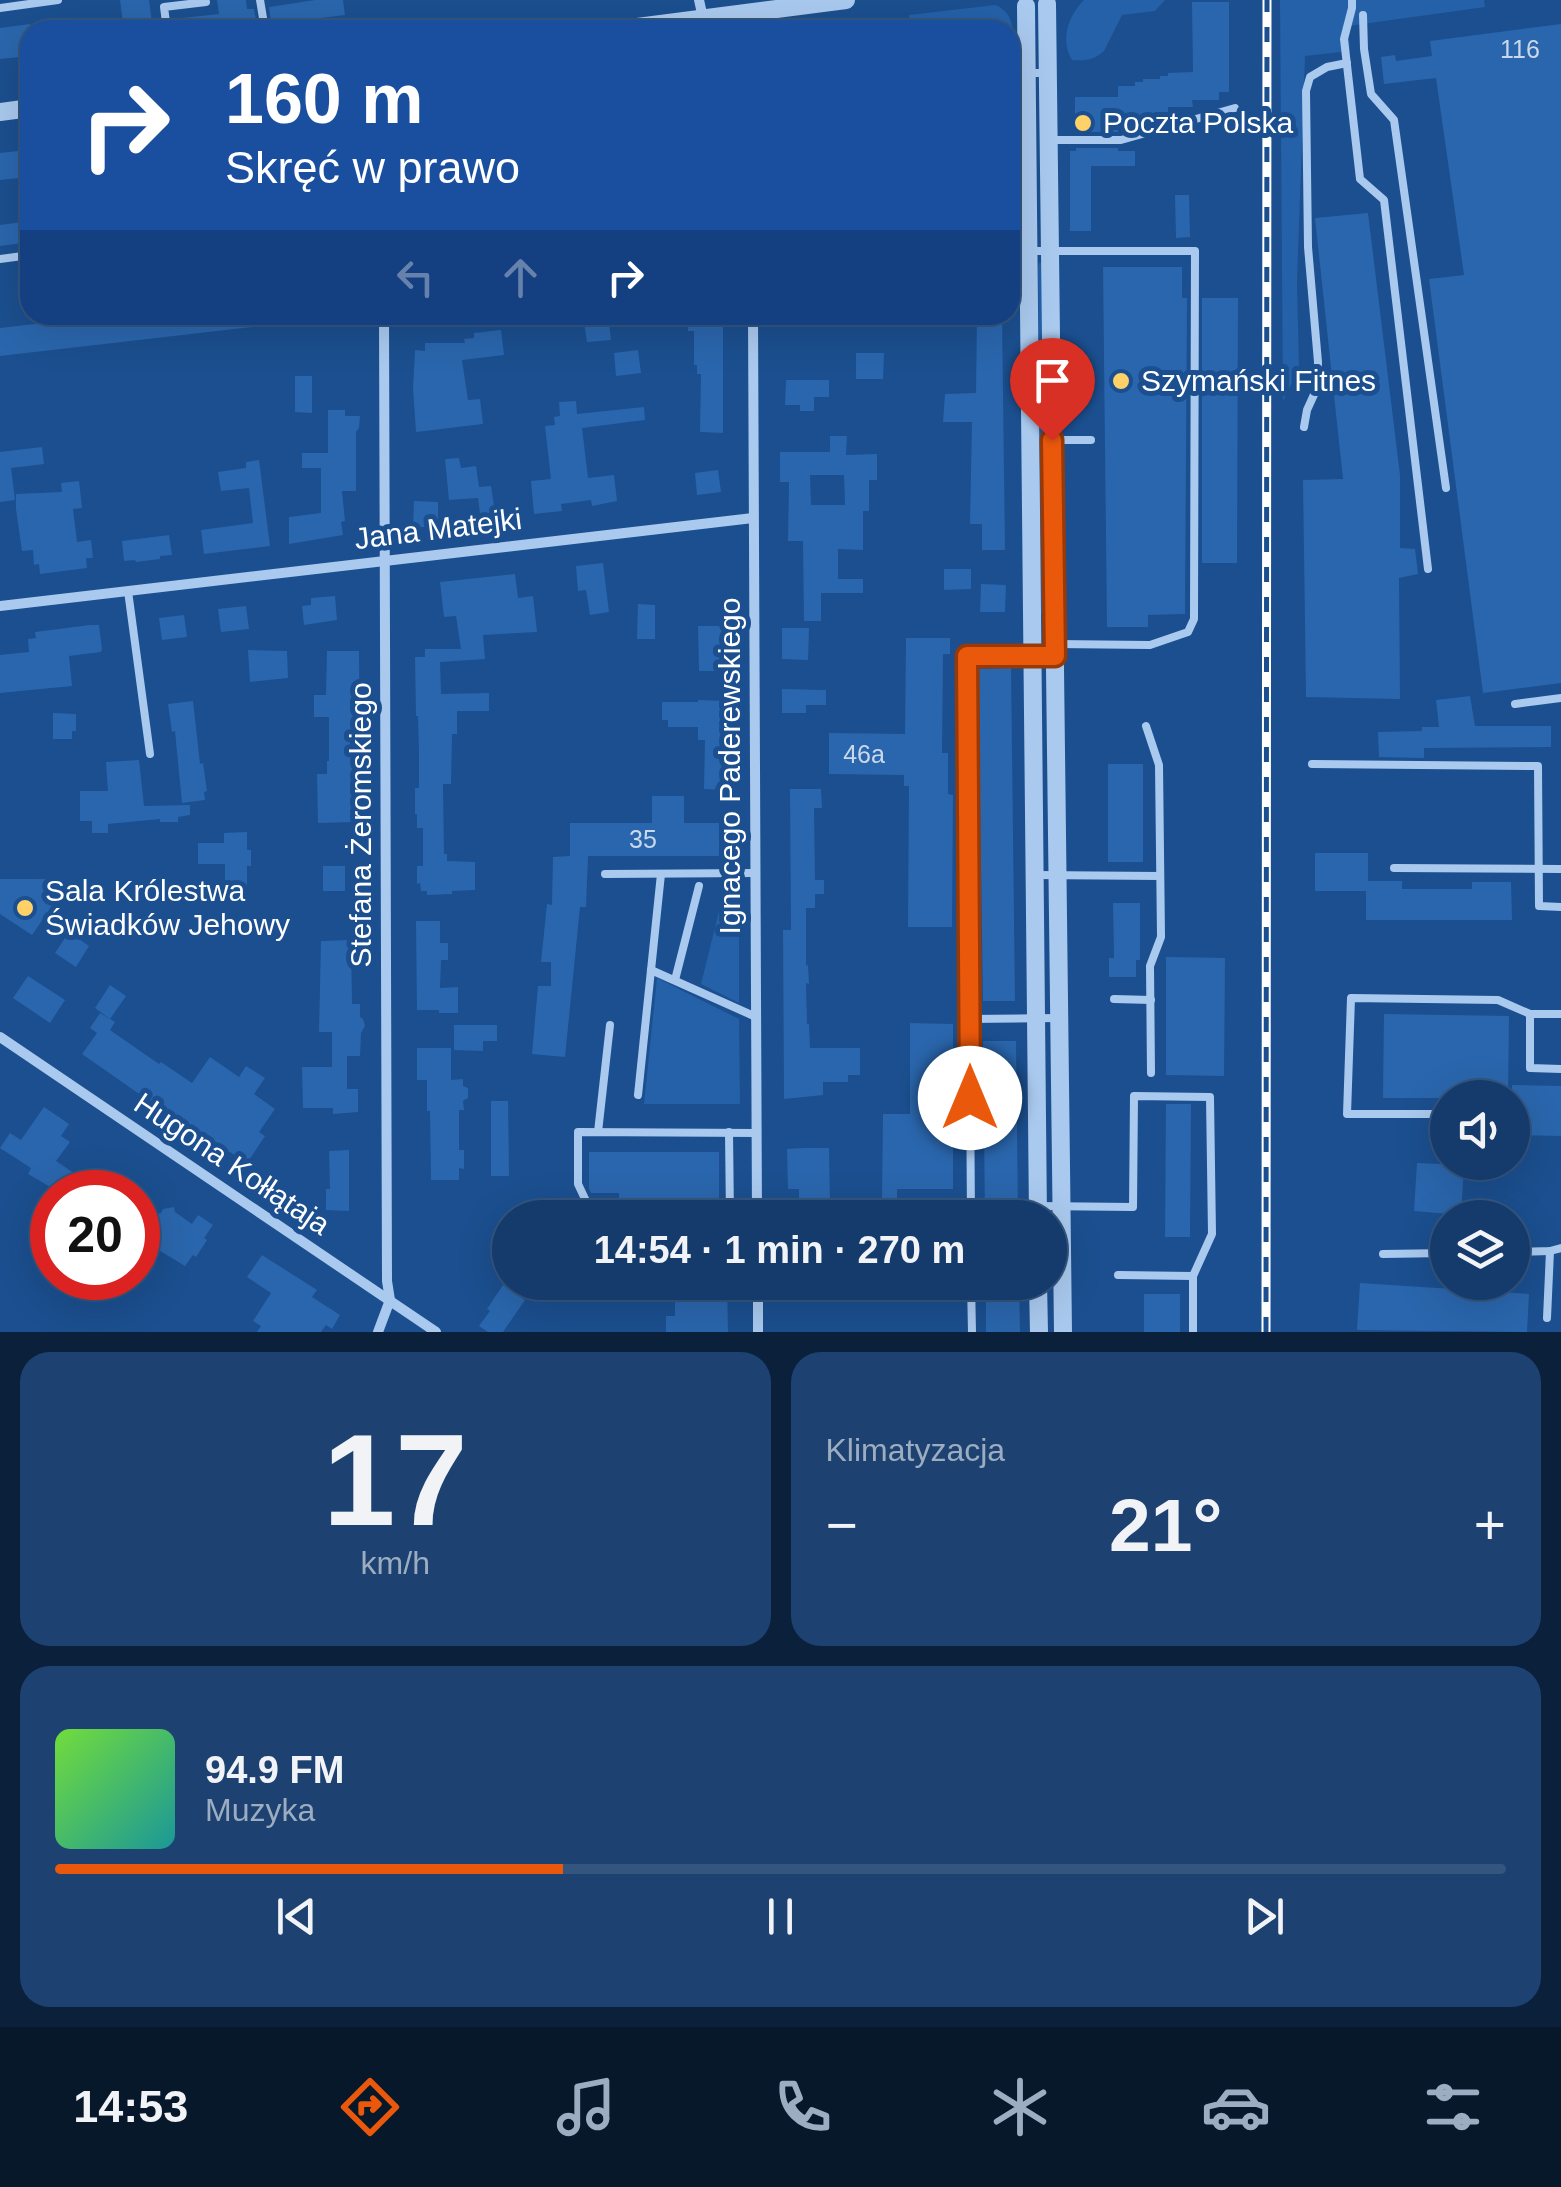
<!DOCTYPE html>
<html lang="pl">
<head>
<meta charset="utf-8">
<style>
  body { margin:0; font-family:Helvetica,sans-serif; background:#1d4271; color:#f1f3f6; height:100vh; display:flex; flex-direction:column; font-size:38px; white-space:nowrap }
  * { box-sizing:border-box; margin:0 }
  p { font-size:32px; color:#9dadc1 }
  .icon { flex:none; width:55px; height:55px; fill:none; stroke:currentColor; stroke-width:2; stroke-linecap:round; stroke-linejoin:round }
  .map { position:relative; height:1332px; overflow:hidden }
  .drawer { display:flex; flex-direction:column; gap:20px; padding:20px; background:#0b203b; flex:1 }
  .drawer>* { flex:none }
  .hud { position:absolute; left:20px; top:20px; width:1000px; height:305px; border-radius:30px; box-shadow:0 10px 40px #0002,0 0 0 2px #33557e; background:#1a4fa0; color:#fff; overflow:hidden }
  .fabs { position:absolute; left:1430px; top:1080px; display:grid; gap:20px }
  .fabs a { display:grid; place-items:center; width:100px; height:100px; border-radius:50%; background:#143b6b; box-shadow:0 10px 40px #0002,0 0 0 2px #33557e; font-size:50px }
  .speed { position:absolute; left:30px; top:1170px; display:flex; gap:20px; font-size:50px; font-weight:700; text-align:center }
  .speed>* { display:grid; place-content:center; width:130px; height:130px; border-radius:50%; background:#143b6b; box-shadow:0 10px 40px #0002,0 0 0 2px #33557e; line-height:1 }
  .speed .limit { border:15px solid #d22; background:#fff; color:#111 }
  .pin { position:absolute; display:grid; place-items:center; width:85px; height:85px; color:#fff; margin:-102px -42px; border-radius:50% 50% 50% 0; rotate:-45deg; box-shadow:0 0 10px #0007 }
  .pin .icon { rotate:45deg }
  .me { position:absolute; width:110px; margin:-55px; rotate:0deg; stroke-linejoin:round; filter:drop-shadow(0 0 8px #0008) }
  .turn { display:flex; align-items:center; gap:35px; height:210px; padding:0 40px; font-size:45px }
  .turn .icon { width:130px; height:130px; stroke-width:2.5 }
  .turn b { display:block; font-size:70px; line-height:85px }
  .lanes { display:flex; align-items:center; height:95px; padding:0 40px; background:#0003; justify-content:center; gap:50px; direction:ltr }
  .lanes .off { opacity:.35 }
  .big { font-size:75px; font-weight:600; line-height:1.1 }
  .drawer .widget { flex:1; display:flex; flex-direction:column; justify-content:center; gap:15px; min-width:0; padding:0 35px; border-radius:30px; background:#1d4271 }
  .drawer .dial { align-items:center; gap:0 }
  .dial b { font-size:130px; line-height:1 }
  .song { display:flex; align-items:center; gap:30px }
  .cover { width:120px; height:120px; border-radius:15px; background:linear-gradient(135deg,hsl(100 70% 55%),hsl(180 70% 35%)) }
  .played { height:10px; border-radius:5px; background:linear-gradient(90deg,#ea580c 35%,#33557e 35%) }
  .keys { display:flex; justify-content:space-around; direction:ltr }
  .heat { display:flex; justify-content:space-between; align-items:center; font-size:55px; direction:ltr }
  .drawer .tiles { flex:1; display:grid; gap:20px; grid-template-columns:1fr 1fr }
  .widget:last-child { grid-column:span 2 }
  .trip { position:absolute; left:492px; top:1200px; width:575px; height:100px; border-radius:50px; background:#143b6b; box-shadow:0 10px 40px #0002,0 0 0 2px #33557e; font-weight:600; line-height:100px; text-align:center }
  .menu { display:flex; height:160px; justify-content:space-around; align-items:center; background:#08182b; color:#9dadc1 }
  .menu .icon { width:70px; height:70px }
  .menu .active { color:#ea580c }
  .menu b { font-size:45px; color:#f1f3f6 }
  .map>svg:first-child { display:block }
  .green { fill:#2461a8 }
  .building { fill:#2a66ad; fill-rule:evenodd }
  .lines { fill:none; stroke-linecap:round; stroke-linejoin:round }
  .service { stroke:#a9c9ee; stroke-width:8 }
  .minor { stroke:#a9c9ee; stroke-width:10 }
  .tertiary { stroke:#a9c9ee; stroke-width:18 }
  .rail-casing { stroke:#fff; stroke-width:9 }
  .rail { stroke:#1b4f8f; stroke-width:5; stroke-dasharray:15; stroke-linecap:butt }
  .route-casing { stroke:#983908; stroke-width:25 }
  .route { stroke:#ea580c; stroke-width:18 }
  .poi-dot { fill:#ffd166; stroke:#1b4f8f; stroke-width:4 }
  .labels { text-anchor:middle; stroke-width:10; stroke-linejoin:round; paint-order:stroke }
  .number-label { font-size:25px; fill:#cad9ea }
  .poi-label { font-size:30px; fill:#fff; stroke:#1b4f8f; text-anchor:start }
  .street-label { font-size:30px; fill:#fff; stroke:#1b4f8f }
</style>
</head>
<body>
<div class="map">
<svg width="1561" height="1332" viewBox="0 0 1561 1332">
  <rect width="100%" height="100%" fill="#1b4f8f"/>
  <g class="green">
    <path d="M1084,0H1165L1155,11L1122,15L1104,51C1094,60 1086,61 1072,60C1060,40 1068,16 1084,0Z"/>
    <polygon points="1280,0 1484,0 1485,7 1348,26 1350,51 1305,56 1297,283 1299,368 1283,401"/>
    <path d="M995,5C1015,13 1013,30 1013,49L1010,50V30H1008L1007,23L909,30V15Z"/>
    <polygon points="1039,263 1042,263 1045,625 1041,613 1038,266"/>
    <polygon points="723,895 739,896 739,1003 701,984"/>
    <polygon points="657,978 739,1019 740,1104 644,1104"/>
  </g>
  <g class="building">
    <polygon points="120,0 149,0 153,30 124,30"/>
    <polygon points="217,0 246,0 247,9 254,9 257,26 226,30 174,30 173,19 219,14"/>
    <polygon points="315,0 343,0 345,15 304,20 305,30 272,30 269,7"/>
    <polygon points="1192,2 1229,2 1229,92 1219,92 1219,100 1192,100 1193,107 1168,107 1168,114 1143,114 1143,121 1118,121 1118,132 1075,132 1075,97 1118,97 1118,86 1135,86 1135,82 1143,82 1143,79 1160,79 1160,76 1168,76 1168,73 1193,72"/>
    <polygon points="30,24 30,56 0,59 0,28"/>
    <polygon points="1561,24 1561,683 1483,693 1429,279 1464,275 1436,78 1384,84 1381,57 1395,55 1396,61 1432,56 1430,41"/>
    <polygon points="1076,148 1118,148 1118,151 1135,151 1135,166 1091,166 1091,231 1070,231 1070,151 1076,151"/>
    <polygon points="18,151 19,158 27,157 29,177 0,180 0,153"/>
    <polygon points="1175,195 1189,195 1190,237 1176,238"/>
    <polygon points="1368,213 1400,475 1400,548 1415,549 1418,574 1399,578 1400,699 1306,697 1303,480 1343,479 1315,218"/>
    <polygon points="30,221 30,242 0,246 0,225"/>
    <polygon points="1103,267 1182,267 1182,298 1187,298 1185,614 1148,615 1148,627 1107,627"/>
    <polygon points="1202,298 1238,298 1237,563 1202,563"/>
    <polygon points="113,315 269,315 269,325 0,356 0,328"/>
    <polygon points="583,315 608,316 611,340 587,342"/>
    <polygon points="688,315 723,315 723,433 700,432 701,374 697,374 697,365 694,365 694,331 688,331"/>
    <polygon points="977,315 1002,315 1005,550 982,550 982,524 970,524 972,422 943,422 945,394 976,393"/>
    <polygon points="501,330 504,355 462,360 468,400 480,399 483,424 416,432 413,389 415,350 425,351 425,343 465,343 464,339 474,338 474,333"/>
    <polygon points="638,350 641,373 616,376 614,353"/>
    <polygon points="856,353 884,353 883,379 856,379"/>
    <polygon points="295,376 312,376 312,413 295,412"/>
    <polygon points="786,380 829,380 829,397 814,397 814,411 800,411 800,405 785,405"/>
    <polygon points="576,401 577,414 644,407 645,420 582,428 588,478 614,475 617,501 592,506 591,500 561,504 562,511 534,514 531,481 551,479 545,426 555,425 554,417 560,416 559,402"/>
    <polygon points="328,410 345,410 345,416 360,416 359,428 356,432 356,491 342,491 345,521 341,522 343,535 289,544 289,517 321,513 321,468 302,468 302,453 328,453"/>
    <path d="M830,436H847L846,455L877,454V480H869V511H863V550L838,549V579H863V593H821V621H804L803,541H788L789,482H780V452H830ZM810,475H844L845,505H811Z"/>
    <polygon points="42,447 44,464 11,468 15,500 0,502 0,452"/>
    <polygon points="459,458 461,468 476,466 479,487 491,486 496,519 481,521 478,498 449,500 445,459"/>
    <polygon points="259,460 270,546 204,554 201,530 253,523 249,488 221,491 218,472 246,468 246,462"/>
    <polygon points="718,470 721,492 697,495 695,473"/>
    <polygon points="79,481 82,508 73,509 77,542 91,540 93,558 86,558 87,568 40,574 39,564 34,565 33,550 22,551 16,509 16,494 62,492 61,483"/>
    <polygon points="414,501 438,502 438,527 413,527"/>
    <polygon points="169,535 172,555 160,556 160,559 136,562 135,560 124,561 122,541"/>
    <polygon points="603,563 609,612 590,615 586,590 578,591 576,566"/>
    <polygon points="944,569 971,569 971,589 944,590"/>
    <polygon points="515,574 518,598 533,596 537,632 483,635 485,659 440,662 441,694 489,693 489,711 457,711 457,734 452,734 451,784 443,784 444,854 447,854 447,861 475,862 475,890 452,891 452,894 427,895 427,891 421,891 420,883 417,884 417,866 423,866 423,828 417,828 417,814 415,814 415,788 419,788 419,753 418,716 416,716 415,657 425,657 425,649 461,649 456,616 444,617 440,582"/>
    <polygon points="981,584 1006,585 1005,612 980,612"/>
    <polygon points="335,596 337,620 304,625 302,606 311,605 311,598"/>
    <polygon points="638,604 655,605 655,639 637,639"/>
    <polygon points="246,606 249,629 221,632 218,609"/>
    <polygon points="184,615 187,637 162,640 159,618"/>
    <polygon points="90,625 99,625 102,649 101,652 69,656 72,686 0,693 0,655 29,652 28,639 36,638 35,632"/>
    <polygon points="698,626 723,626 723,671 699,671"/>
    <polygon points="782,628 809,628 808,660 782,659"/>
    <polygon points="906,638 950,638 950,654 943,654 942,753 948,753 948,794 953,795 952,927 908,927 909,786 904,786 904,775 829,774 829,733 905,734"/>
    <polygon points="248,650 287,651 288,678 250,682"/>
    <polygon points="327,651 359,651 360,774 355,774 356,812 353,812 353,822 318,823 317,774 327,774 327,761 329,761 329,717 314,717 314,695 326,695"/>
    <polygon points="1011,668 1015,1001 983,1001 978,669"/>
    <polygon points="782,689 826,690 826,705 806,705 806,713 782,713"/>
    <polygon points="1470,696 1475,726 1551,726 1551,747 1424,748 1424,758 1379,757 1378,732 1422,731 1422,727 1439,727 1436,700"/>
    <polygon points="698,700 726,701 724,790 704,789 705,740 698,740 698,727 668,727 668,720 662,720 662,702 698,702"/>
    <polygon points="193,701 200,764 203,763 207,791 204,792 205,800 182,803 175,731 172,732 168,704"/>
    <polygon points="53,713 76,714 76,731 72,731 72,739 53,739"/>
    <polygon points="139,760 144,806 190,805 190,815 178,817 178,822 160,822 160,819 108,824 108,833 92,833 92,821 80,821 80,791 108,791 106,762"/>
    <rect x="1108" y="764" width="35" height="98"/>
    <polygon points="790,789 821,789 822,808 814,808 815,880 824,880 824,894 815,894 815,908 806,908 806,966 808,965 809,984 806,983 807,1024 809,1024 810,1048 860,1048 860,1075 848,1075 848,1082 823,1082 823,1095 784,1099 783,930 791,930"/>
    <polygon points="652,796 684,796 684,823 719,823 719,856 588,856 586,907 580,907 565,1057 532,1054 538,986 551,986 551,962 541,962 547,904 552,905 553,857 570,856 570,823 652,823"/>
    <polygon points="247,832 247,850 251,850 251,866 247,866 247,903 225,903 225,864 198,864 198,843 224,843 224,833"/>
    <polygon points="1315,853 1368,853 1368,881 1402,881 1402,889 1472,889 1472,882 1511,882 1512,920 1366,920 1366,891 1315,891"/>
    <rect x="323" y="866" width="22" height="25"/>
    <polygon points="0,879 51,879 51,884 67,884 32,935 0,914"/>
    <polygon points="1113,903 1140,903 1140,960 1136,960 1136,977 1109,977 1109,958 1114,958"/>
    <polygon points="416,921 440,921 440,943 448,943 448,960 441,960 440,988 458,987 458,1013 439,1013 439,1010 417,1010"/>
    <polygon points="69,932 89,946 76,967 55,953"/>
    <polygon points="351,940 352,1004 360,1004 360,1017 363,1019 365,1026 361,1033 360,1056 347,1056 347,1089 358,1089 358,1112 333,1114 333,1108 303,1108 302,1067 332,1067 332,1032 319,1032 321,941"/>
    <polygon points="1166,957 1225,958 1224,1076 1166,1075"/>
    <polygon points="28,976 65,1000 50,1023 13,998"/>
    <polygon points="110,985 126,996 110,1019 95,1008"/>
    <polygon points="100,1013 115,1022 110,1030 159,1064 161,1062 192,1083 210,1057 239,1077 246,1066 265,1078 254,1094 275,1109 259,1132 265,1136 247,1163 230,1152 225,1154 82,1054 97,1033 90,1028"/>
    <polygon points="1384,1014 1509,1016 1508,1098 1383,1098"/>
    <polygon points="910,1023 953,1024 953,1189 897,1189 897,1200 882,1200 883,1114 910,1114"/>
    <polygon points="454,1025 497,1025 497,1041 483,1041 483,1051 454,1050"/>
    <polygon points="983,1041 1016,1041 1018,1218 985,1218"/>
    <polygon points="417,1048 451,1048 451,1080 463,1079 463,1086 468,1088 468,1098 463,1101 464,1110 459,1110 459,1150 464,1150 464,1169 459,1168 459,1180 431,1180 430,1111 427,1111 427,1080 417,1080"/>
    <polygon points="1512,1085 1561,1086 1561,1136 1512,1135"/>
    <polygon points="491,1101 508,1101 509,1176 491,1176"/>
    <polygon points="1166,1104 1191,1104 1190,1237 1165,1237"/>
    <polygon points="44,1107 69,1124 61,1136 70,1142 56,1161 102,1192 59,1192 28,1174 31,1168 0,1148 10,1133 21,1140"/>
    <polygon points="804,1148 829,1148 830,1202 858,1203 858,1215 799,1216 799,1189 788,1189 787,1149"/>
    <polygon points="349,1150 349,1211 326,1210 326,1189 330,1189 329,1151"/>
    <polygon points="589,1152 719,1152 719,1218 619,1218 619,1193 591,1193 589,1189"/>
    <polygon points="1417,1163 1464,1165 1461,1215 1414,1211"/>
    <polygon points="174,1207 175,1212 192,1224 198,1215 213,1225 204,1238 207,1240 196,1257 193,1255 185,1266 152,1246 146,1248 145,1236 148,1231 145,1228 157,1212 160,1214 163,1209"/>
    <polygon points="262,1255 317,1290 312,1297 340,1315 332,1329 326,1325 321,1332 257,1332 261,1326 253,1321 271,1293 247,1277"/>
    <polygon points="675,1282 727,1282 728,1332 666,1332 666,1316 675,1316"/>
    <polygon points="986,1282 1019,1282 1020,1332 986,1332"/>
    <polygon points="1360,1283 1529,1294 1527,1332 1357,1330"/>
    <polygon points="503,1285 525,1300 503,1332 488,1332 479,1326 490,1311 487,1309"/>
    <rect x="1144" y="1294" width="36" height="38"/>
  </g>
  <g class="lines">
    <g class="service">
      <polyline points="260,0 265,30"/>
      <polyline points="1352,0 1352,8 1344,39 1360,179 1384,200 1428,569"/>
      <polyline points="0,8 58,0"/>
      <polyline points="1363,15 1364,49 1371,94 1394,120 1446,488"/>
      <polyline points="167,30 164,7 206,2"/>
      <polyline points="1010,73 1048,73"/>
      <polyline points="1049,140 1121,140 1235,108"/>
      <polyline points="1028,251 1195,251 1194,619 1188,632 1150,645 1055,644"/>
      <polyline points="0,259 30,255"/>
      <polyline points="1304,427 1307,410 1317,388 1318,362 1308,247 1306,91 1310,77 1327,67 1347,63"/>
      <polyline points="1053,440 1091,440"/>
      <polyline points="128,591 150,754"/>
      <polyline points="1515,704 1561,698"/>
      <polyline points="1146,726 1159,765 1161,937 1150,966 1151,1073"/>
      <polyline points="1312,764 1538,766 1539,906 1561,907"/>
      <polyline points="1394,868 1561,869"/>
      <polyline points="605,874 755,873"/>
      <polyline points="1035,875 1160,876"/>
      <polyline points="651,970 756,1017"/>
      <polyline points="675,980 699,886"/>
      <polyline points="1114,999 1151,1000"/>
      <polyline points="1530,1014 1561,1014"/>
      <polyline points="969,1019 1059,1018"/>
      <polyline points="638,1095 661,874"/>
      <polyline points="1448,1114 1347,1114 1351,998 1498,1000 1530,1014 1530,1068 1561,1069"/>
      <polyline points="598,1132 610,1025"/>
      <polyline points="729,1132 730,1218"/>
      <polyline points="1037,1206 1133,1207 1134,1096 1210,1097 1212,1234 1193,1276 1118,1275"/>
      <polyline points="594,1218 578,1184 578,1132 757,1133"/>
      <polyline points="971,1218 967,656 1055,656"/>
      <polyline points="1512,1252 1550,1251 1561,1248"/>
      <polyline points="1383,1254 1448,1253"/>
      <polyline points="971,1282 972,1332"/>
      <polyline points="1547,1318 1550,1251"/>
      <polyline points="1193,1332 1193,1276"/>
    </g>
    <g class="minor">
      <polyline points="699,0 703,18"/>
      <polyline points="753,315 757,1218"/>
      <polyline points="0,606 753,518"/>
      <polyline points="0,1037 436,1332"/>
      <polyline points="758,1282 758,1332"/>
      <polyline points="378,1332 390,1300 387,1281 384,315"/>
    </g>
    <g class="tertiary">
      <polyline points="1047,4 1063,1332"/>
      <polyline points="1026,6 1038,1218"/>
      <polyline points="614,30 846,0"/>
      <polyline points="0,112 30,108"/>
      <polyline points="1038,1282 1039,1332"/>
    </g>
    <g class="rail-casing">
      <polyline id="rail" points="1266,1332 1267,0"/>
    </g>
    <use href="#rail" class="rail"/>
  </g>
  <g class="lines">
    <g class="route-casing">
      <polyline id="route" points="970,1098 967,656 1055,656 1052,440"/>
    </g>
    <use href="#route" class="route"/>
  </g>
  <g class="poi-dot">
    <circle cx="1083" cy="123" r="10"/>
    <circle cx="1121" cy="381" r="10"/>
    <circle cx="25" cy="908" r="10"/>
  </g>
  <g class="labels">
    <g class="number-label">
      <text x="1520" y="58">116</text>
      <text x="864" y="763">46a</text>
      <text x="643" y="848">35</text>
    </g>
    <g class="poi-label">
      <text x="1103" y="133">Poczta Polska</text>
      <text x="1141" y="391">Szymański Fitnes</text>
      <text x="45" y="901">Sala Królestwa<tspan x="45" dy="34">Świadków Jehowy</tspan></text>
    </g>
    <g class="street-label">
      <text transform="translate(438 529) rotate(-7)" y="10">Jana Matejki</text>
      <text transform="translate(730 766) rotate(-90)" y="10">Ignacego Paderewskiego</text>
      <text transform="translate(361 825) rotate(-90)" y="10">Stefana Żeromskiego</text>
      <text transform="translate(232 1164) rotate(34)" y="10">Hugona Kołłątaja</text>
    </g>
  </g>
</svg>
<div class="fabs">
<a><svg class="icon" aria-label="sound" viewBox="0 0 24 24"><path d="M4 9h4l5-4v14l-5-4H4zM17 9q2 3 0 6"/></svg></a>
<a><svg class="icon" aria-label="layers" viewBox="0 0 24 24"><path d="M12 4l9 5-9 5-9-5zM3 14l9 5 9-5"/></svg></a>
</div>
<div class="speed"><div class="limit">20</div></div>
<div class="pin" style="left:1052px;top:440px;background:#d93025"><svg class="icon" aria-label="arrive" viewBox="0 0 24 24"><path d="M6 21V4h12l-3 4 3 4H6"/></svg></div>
<svg class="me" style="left:970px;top:1098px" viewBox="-20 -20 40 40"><circle r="19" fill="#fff"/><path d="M0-13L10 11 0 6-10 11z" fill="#ea580c"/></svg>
<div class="trip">14:54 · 1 min · 270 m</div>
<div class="hud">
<div class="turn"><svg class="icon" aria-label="right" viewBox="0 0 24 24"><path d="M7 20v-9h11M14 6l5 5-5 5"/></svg><div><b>160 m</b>Skręć w prawo</div></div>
<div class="lanes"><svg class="icon off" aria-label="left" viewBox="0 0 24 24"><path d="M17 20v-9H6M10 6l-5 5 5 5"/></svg><svg class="icon off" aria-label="ahead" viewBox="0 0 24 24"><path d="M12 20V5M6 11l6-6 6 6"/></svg><svg class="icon" aria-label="right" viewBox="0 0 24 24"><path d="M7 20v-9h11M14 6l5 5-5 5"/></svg></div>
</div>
</div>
<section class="drawer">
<div class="tiles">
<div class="widget dial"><b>17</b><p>km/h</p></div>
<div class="widget"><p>Klimatyzacja</p>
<div class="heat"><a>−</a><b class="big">21°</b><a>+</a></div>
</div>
<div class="widget">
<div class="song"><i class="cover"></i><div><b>94.9 FM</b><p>Muzyka</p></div></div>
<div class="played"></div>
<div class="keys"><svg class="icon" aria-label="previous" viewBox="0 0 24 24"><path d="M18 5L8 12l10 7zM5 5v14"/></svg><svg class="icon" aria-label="pause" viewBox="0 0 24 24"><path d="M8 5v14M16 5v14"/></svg><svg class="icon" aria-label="next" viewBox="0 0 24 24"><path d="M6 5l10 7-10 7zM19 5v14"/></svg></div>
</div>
</div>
</section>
<nav class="menu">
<b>14:53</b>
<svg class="icon active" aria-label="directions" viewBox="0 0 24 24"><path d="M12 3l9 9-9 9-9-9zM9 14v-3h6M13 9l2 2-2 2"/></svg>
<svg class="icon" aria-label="music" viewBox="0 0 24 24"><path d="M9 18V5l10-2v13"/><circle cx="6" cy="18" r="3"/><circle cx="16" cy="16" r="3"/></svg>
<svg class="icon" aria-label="phone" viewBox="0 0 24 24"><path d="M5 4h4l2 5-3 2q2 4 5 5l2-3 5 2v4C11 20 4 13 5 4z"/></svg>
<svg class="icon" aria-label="climate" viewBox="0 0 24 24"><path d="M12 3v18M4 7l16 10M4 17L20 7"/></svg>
<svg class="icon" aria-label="car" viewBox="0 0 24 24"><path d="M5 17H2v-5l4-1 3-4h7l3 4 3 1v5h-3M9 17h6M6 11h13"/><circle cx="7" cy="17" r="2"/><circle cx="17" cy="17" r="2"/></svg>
<svg class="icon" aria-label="filters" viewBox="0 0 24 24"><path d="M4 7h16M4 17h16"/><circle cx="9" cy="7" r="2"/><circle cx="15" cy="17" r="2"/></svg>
</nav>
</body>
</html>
